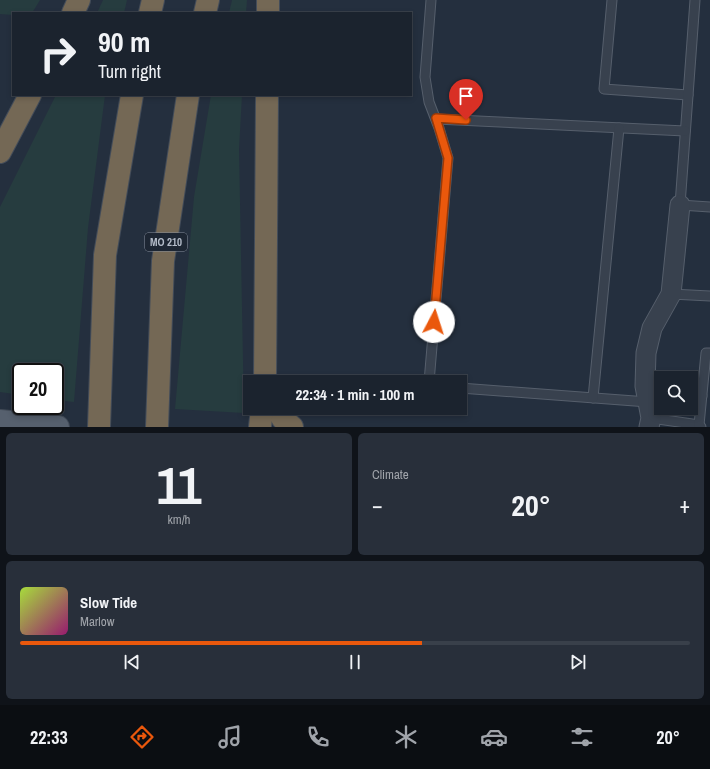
<!DOCTYPE html>
<html lang="en">
<head>
<meta charset="utf-8">
<style>
  body { margin:0; font-family:"Archivo Narrow",sans-serif; background:#282f3a; color:#f1f3f6; height:100vh; display:flex; flex-direction:column; font-size:15px; white-space:nowrap }
  * { box-sizing:border-box; margin:0 }
  p { font-size:13px; color:#a0a4aa }
  .icon { flex:none; width:22px; height:22px; fill:none; stroke:currentColor; stroke-width:2; stroke-linecap:round; stroke-linejoin:round }
  .map { position:relative; height:427px; overflow:hidden }
  .details { display:flex; flex-direction:column; gap:6px; padding:6px; background:#0f1319; flex:1 }
  .details>* { flex:none }
  .hud { position:absolute; left:12px; top:12px; width:400px; height:84px; border-radius:0px; box-shadow:0 2px 6px #0003,0 0 0 1px #39404a; background:#1b232e; color:#f1f3f6; overflow:hidden }
  .fabs { position:absolute; left:654px; top:371px; display:grid; gap:8px }
  .fabs a { display:grid; place-items:center; width:44px; height:44px; border-radius:0px; background:#1b232e; box-shadow:0 2px 6px #0003,0 0 0 1px #39404a; font-size:20px }
  .speed { position:absolute; left:12px; top:363px; display:flex; gap:8px; font-size:20px; font-weight:700; text-align:center }
  .speed>* { display:grid; place-content:center; width:52px; height:52px; border-radius:50%; background:#1b232e; box-shadow:0 2px 6px #0003,0 0 0 1px #39404a; line-height:1 }
  .speed .limit { border:2px solid #111; border-radius:6px; background:#fff; color:#111 }
  .pin { position:absolute; display:grid; place-items:center; width:34px; height:34px; color:#fff; margin:-41px -17px; border-radius:50% 50% 50% 0; rotate:-45deg; box-shadow:0 0 4px #0007 }
  .pin .icon { rotate:45deg }
  .me { position:absolute; width:44px; margin:-22px; rotate:5deg; stroke-linejoin:round; filter:drop-shadow(0 0 3px #0008) }
  .turn { display:flex; align-items:center; gap:14px; height:84px; padding:0 20px; font-size:18px }
  .turn .icon { width:52px; height:52px; stroke-width:2.5 }
  .turn b { display:block; font-size:28px; line-height:34px }
  .big { font-size:30px; font-weight:700; line-height:1.1 }
  .details .widget { flex:1; display:flex; flex-direction:column; justify-content:center; gap:6px; min-width:0; padding:0 14px; border-radius:6px; background:#282f3a }
  .details .dial { align-items:center; gap:0 }
  .dial b { font-size:52px; line-height:1 }
  .song { display:flex; align-items:center; gap:12px }
  .cover { width:48px; height:48px; border-radius:6px; background:linear-gradient(135deg,hsl(80 70% 55%),hsl(320 70% 35%)) }
  .played { height:4px; border-radius:2px; background:linear-gradient(90deg,#ea580c 60%,#39404a 60%) }
  .keys { display:flex; justify-content:space-around; direction:ltr }
  .heat { display:flex; justify-content:space-between; align-items:center; font-size:22px; direction:ltr }
  .details .tiles { flex:1; display:grid; gap:6px; grid-template-columns:1fr 1fr }
  .widget:last-child { grid-column:span 2 }
  .trip { position:absolute; left:243px; top:375px; width:224px; height:40px; border-radius:0px; background:#1b232e; box-shadow:0 2px 6px #0003,0 0 0 1px #39404a; font-weight:700; line-height:40px; text-align:center }
  .dock { display:flex; height:64px; justify-content:space-around; align-items:center; background:#0b0e12; color:#a0a4aa }
  .dock .icon { width:28px; height:28px }
  .dock .on { color:#ea580c }
  .dock b { font-size:18px; color:#f1f3f6 }
  .map>svg:first-child { display:block }
  .green { fill:#263c3f }
  .lines { fill:none; stroke-linecap:round; stroke-linejoin:round }
  .lane-casing { stroke:#565f6c; stroke-width:11 }
  .street-casing { stroke:#565f6c; stroke-width:21 }
  .primary-casing { stroke:#414a57; stroke-width:24 }
  .highway-casing { stroke:#434c59; stroke-width:24 }
  .lane { stroke:#38414e; stroke-width:9 }
  .street { stroke:#38414e; stroke-width:19 }
  .primary { stroke:#56606e; stroke-width:22 }
  .highway { stroke:#746855; stroke-width:22 }
  .route-casing { stroke:#983908; stroke-width:10 }
  .route { stroke:#ea580c; stroke-width:7 }
  .labels { text-anchor:middle; stroke-width:4; stroke-linejoin:round; paint-order:stroke }
  .shield { fill:#1d2633; stroke:#878f9c; stroke-width:1 }
  .shield-label { font-size:11px; font-weight:bold; fill:#b4bcc9 }
</style>
</head>
<body>
<div class="map">
<svg width="710" height="427" viewBox="0 0 710 427">
  <rect width="100%" height="100%" fill="#242f3e"/>
  <g class="green">
    <polygon points="0,0 40,0 32,13 13,13 13,15 0,14"/>
    <polygon points="103,0 127,0 124,13 97,13"/>
    <polygon points="232,0 247,0 246,13 229,13"/>
    <polygon points="56,95 105,95 88,228 74,402 55,400 55,372 21,372 21,395 0,392 0,207"/>
    <polygon points="211,95 242,95 239,149 244,413 175,409 194,197"/>
  </g>
  <g class="lines">
    <g class="lane-casing">
      <g id="lane">
        <polyline points="612,0 604,89 688,95"/>
        <polyline points="695,0 680,205 710,207"/>
        <polyline points="436,119 685,131"/>
        <polyline points="671,294 710,296"/>
        <polyline points="429,382 448,158 439,128 429,102 425,77 431,0"/>
        <polyline points="645,386 661,389"/>
        <polyline points="460,388 648,402"/>
        <polyline points="691,394 702,396"/>
        <polyline points="593,398 619,128"/>
        <polyline points="651,418 699,425 701,427"/>
        <polyline points="699,425 706,353 710,353"/>
      </g>
    </g>
    <g class="street-casing">
      <polyline id="street" points="649,427 651,418 645,386 646,353 652,328 671,294 680,205"/>
    </g>
    <g class="primary-casing">
      <polyline id="primary" points="0,421 58,427"/>
    </g>
    <g class="highway-casing">
      <g id="highway">
        <polyline points="73,13 79,0"/>
        <polyline points="150,13 153,0"/>
        <polyline points="205,13 208,0"/>
        <polyline points="268,13 268,0"/>
        <polyline points="0,152 30,95"/>
        <polyline points="265,382 267,95"/>
        <polyline points="276,408 283,419 292,427"/>
        <polyline points="99,427 105,255 132,95"/>
        <polyline points="157,427 163,261 188,95"/>
        <polyline points="260,427 262,408"/>
      </g>
    </g>
    <use href="#lane" class="lane"/>
    <use href="#street" class="street"/>
    <use href="#primary" class="primary"/>
    <use href="#highway" class="highway"/>
  </g>
  <g class="lines">
    <g class="route-casing">
      <polyline id="route" points="434,322 448,158 436,118 466,120"/>
    </g>
    <use href="#route" class="route"/>
  </g>
  <g class="labels">
    <rect class="shield" x="145" y="233" width="42" height="18" rx="3"/>
    <g class="shield-label">
      <text x="166" y="246">MO 210</text>
    </g>
  </g>
</svg>
<div class="fabs">
<a><svg class="icon" aria-label="search" viewBox="0 0 24 24"><circle cx="10" cy="10" r="6"/><path d="M15 15l6 6"/></svg></a>
</div>
<div class="speed"><div class="limit">20</div></div>
<div class="pin" style="left:466px;top:120px;background:#d93025"><svg class="icon" aria-label="arrive" viewBox="0 0 24 24"><path d="M6 21V4h12l-3 4 3 4H6"/></svg></div>
<svg class="me" style="left:434px;top:322px" viewBox="-20 -20 40 40"><circle r="19" fill="#fff"/><path d="M0-13L10 11 0 6-10 11z" fill="#ea580c"/></svg>
<div class="trip">22:34 · 1 min · 100 m</div>
<div class="hud">
<div class="turn"><svg class="icon" aria-label="right" viewBox="0 0 24 24"><path d="M7 20v-9h11M14 6l5 5-5 5"/></svg><div><b>90 m</b>Turn right</div></div>
</div>
</div>
<section class="details">
<div class="tiles">
<div class="widget dial"><b>11</b><p>km/h</p></div>
<div class="widget"><p>Climate</p>
<div class="heat"><a>−</a><b class="big">20°</b><a>+</a></div>
</div>
<div class="widget">
<div class="song"><i class="cover"></i><div><b>Slow Tide</b><p>Marlow</p></div></div>
<div class="played"></div>
<div class="keys"><svg class="icon" aria-label="previous" viewBox="0 0 24 24"><path d="M18 5L8 12l10 7zM5 5v14"/></svg><svg class="icon" aria-label="pause" viewBox="0 0 24 24"><path d="M8 5v14M16 5v14"/></svg><svg class="icon" aria-label="next" viewBox="0 0 24 24"><path d="M6 5l10 7-10 7zM19 5v14"/></svg></div>
</div>
</div>
</section>
<nav class="dock">
<b>22:33</b>
<svg class="icon on" aria-label="directions" viewBox="0 0 24 24"><path d="M12 3l9 9-9 9-9-9zM9 14v-3h6M13 9l2 2-2 2"/></svg>
<svg class="icon" aria-label="music" viewBox="0 0 24 24"><path d="M9 18V5l10-2v13"/><circle cx="6" cy="18" r="3"/><circle cx="16" cy="16" r="3"/></svg>
<svg class="icon" aria-label="phone" viewBox="0 0 24 24"><path d="M5 4h4l2 5-3 2q2 4 5 5l2-3 5 2v4C11 20 4 13 5 4z"/></svg>
<svg class="icon" aria-label="climate" viewBox="0 0 24 24"><path d="M12 3v18M4 7l16 10M4 17L20 7"/></svg>
<svg class="icon" aria-label="car" viewBox="0 0 24 24"><path d="M5 17H2v-5l4-1 3-4h7l3 4 3 1v5h-3M9 17h6M6 11h13"/><circle cx="7" cy="17" r="2"/><circle cx="17" cy="17" r="2"/></svg>
<svg class="icon" aria-label="filters" viewBox="0 0 24 24"><path d="M4 7h16M4 17h16"/><circle cx="9" cy="7" r="2"/><circle cx="15" cy="17" r="2"/></svg>
<b>20°</b>
</nav>
</body>
</html>
